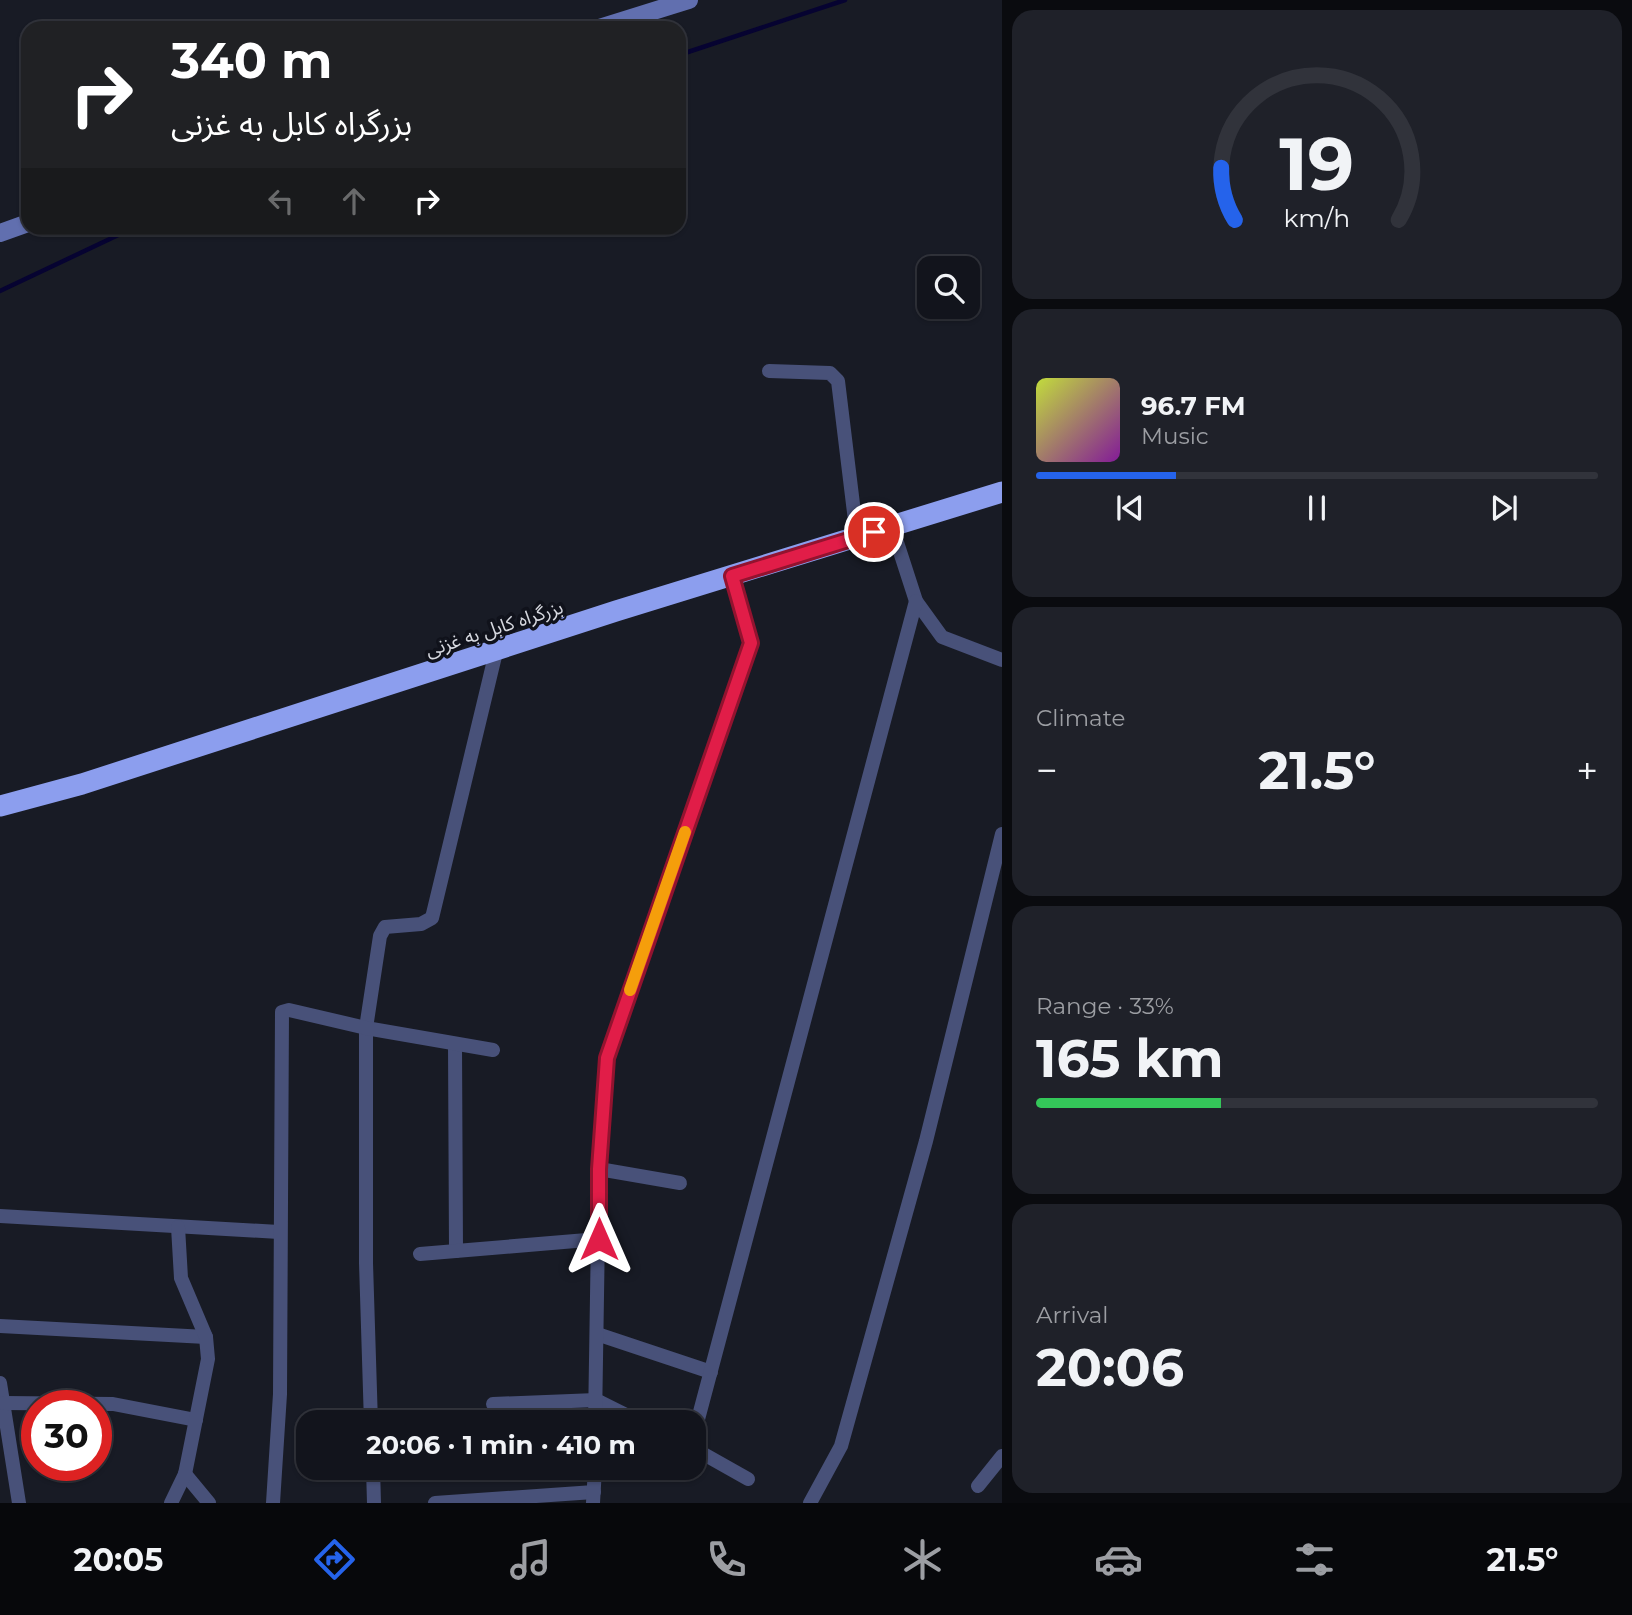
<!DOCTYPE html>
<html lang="en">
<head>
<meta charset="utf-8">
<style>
  body { margin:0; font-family:Montserrat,"Noto Sans Arabic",sans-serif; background:#1f2129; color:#f1f3f6; height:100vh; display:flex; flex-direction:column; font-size:26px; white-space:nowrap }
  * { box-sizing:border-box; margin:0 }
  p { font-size:23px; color:#9c9ea3 }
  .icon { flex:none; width:38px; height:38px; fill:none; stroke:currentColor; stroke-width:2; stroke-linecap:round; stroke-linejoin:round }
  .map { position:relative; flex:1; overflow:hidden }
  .details { display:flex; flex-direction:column; gap:10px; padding:10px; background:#0a0b0f; width:630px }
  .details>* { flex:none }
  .banner { position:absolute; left:21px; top:21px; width:665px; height:214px; border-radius:21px; box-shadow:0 2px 5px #0004,0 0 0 2px #31333b; background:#202124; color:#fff; overflow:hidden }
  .buttons { position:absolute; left:917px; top:256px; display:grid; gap:14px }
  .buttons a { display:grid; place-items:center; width:63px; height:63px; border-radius:14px; background:#12141c; box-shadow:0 2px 5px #0004,0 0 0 2px #31333b; font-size:35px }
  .speed { position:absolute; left:21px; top:1390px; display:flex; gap:14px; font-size:35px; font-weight:700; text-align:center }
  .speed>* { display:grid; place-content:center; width:91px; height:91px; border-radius:50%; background:#12141c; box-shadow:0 2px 5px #0004,0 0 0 2px #31333b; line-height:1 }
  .speed .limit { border:10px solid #d22; background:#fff; color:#111 }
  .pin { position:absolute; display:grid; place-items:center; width:60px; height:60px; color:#fff; margin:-30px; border:4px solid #fff; border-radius:50%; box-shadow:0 2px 7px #0007 }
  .me { position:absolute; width:77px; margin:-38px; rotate:0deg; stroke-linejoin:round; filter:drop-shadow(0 0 5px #0008) }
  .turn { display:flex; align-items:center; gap:24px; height:147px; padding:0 35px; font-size:32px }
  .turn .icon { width:91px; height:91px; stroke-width:2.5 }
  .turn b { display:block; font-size:49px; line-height:60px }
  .lanes { display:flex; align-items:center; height:66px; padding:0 35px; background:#0003; justify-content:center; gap:35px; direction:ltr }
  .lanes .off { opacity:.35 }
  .big { font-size:52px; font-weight:700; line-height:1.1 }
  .details .tile { flex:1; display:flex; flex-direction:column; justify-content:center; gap:10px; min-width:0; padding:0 24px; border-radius:21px; background:#1f2129 }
  .details .dial { align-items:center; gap:0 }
  .dial svg { height:182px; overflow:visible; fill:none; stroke:#31333b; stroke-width:7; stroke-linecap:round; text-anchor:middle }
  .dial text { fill:#f1f3f6; stroke:none }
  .song { display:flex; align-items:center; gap:21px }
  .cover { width:84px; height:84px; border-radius:10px; background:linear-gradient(135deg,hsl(70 70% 55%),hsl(290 70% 35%)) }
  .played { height:7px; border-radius:4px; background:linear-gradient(90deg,#2563eb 25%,#31333b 25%) }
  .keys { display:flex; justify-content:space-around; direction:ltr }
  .heat { display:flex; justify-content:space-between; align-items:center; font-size:38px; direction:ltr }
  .charge { height:10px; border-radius:5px; background:linear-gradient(90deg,#34c759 33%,#31333b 0) }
  .trip { position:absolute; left:296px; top:1410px; width:410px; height:70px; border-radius:21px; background:#12141c; box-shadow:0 2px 5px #0004,0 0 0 2px #31333b; font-weight:700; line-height:70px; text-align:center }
  .tab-bar { display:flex; height:112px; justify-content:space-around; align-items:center; background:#07080b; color:#9c9ea3 }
  .tab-bar .icon { width:49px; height:49px }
  .tab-bar .active { color:#2563eb }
  .tab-bar b { font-size:32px; color:#f1f3f6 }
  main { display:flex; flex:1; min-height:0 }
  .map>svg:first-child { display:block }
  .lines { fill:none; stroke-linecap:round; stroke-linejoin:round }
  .stream { stroke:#060331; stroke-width:4.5 }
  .street { stroke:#485179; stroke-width:14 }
  .secondary { stroke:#616faf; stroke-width:18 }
  .highway { stroke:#8c9eee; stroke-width:21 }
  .route-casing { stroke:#92132f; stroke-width:18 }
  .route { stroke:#e11d48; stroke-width:12 }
  .slow { stroke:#f59e0b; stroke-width:12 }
  .labels { text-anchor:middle; stroke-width:7; stroke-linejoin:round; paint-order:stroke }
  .street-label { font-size:19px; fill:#d6d8df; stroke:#10121b }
</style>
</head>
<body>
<main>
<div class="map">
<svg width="1002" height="1503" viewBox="0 0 1002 1503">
  <rect width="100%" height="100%" fill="#181b25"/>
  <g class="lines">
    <g class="stream">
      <polyline points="679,55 845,0"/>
      <polyline points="0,291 133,228"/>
    </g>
    <g class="street">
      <polyline points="769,371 830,373 838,381 857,537"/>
      <polyline points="892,527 916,601 942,637 1002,660"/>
      <polyline points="455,1045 456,1251"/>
      <polyline points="599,1169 680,1183"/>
      <polyline points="0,1216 279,1232"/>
      <polyline points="420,1254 599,1239"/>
      <polyline points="0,1326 206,1337"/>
      <polyline points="597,1334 711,1372"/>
      <polyline points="0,1383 19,1503"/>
      <polyline points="4,1403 113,1404 196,1420"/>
      <polyline points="493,1404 596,1400 642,1423"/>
      <polyline points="371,1423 366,1263 366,1028 380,936 385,927 421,924 432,918 496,652"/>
      <polyline points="595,1423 599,1169 607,1058 751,643 732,576"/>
      <polyline points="693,1438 916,601"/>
      <polyline points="693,1448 748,1479"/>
      <polyline points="373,1468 374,1503"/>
      <polyline points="185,1474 209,1503"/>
      <polyline points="978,1486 1002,1456"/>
      <polyline points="171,1503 185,1474 208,1359 206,1337 181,1278 178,1227"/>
      <polyline points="273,1503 280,1394 282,1012 289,1010 366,1028 493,1050"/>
      <polyline points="435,1503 594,1492"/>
      <polyline points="593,1503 595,1468"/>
      <polyline points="810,1503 841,1446 926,1141 1002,834"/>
    </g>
    <g class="secondary">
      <polyline points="599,28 689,0"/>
      <polyline points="0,233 28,223"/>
    </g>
    <polyline class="highway" points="0,806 82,784 616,611 1002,492"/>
  </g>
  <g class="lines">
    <g class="route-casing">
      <polyline id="route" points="599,1239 599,1169 607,1058 751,643 732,576 874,532"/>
    </g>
    <use href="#route" class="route"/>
    <polyline class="slow" points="630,990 685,832"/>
  </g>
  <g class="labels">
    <g class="street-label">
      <text transform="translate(494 628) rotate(-18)" y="7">بزرگراه کابل به غزنی</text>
    </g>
  </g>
</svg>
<div class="buttons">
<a><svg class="icon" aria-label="search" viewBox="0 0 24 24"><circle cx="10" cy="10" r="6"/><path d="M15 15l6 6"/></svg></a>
</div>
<div class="speed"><div class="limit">30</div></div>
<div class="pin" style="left:874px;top:532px;background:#d93025"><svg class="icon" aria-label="arrive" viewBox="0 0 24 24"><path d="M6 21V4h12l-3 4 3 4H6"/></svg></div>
<svg class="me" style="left:599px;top:1239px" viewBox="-20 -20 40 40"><path d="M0-17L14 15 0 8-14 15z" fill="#e11d48" stroke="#fff" stroke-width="4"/></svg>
<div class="trip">20:06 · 1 min · 410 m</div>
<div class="banner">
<div class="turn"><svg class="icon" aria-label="right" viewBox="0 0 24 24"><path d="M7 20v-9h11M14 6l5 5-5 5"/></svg><div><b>340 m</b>بزرگراه کابل به غزنی</div></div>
<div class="lanes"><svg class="icon off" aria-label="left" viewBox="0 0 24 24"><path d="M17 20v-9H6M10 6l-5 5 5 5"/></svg><svg class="icon off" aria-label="ahead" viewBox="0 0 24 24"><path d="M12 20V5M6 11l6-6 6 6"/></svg><svg class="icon" aria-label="right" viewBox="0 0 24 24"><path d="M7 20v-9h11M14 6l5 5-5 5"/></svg></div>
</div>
</div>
<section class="details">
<div class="tile dial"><svg viewBox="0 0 100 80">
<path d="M14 69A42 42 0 1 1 86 69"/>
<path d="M14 69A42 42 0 0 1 8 46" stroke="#2563eb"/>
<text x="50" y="56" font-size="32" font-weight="700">19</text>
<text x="50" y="72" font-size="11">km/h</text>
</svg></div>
<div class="tile">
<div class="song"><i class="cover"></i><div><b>96.7 FM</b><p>Music</p></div></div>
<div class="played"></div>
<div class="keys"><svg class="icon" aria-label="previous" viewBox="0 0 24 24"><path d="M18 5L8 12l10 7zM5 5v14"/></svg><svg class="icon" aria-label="pause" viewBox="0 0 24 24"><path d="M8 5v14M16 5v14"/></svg><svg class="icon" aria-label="next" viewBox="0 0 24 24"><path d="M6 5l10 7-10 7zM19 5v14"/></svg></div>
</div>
<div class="tile"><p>Climate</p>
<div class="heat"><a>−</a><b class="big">21.5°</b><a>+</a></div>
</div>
<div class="tile"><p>Range · 33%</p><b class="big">165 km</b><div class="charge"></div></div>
<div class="tile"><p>Arrival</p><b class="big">20:06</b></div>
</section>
</main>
<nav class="tab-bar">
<b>20:05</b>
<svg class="icon active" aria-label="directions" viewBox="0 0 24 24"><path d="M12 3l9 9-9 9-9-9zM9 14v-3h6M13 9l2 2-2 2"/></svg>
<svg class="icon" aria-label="music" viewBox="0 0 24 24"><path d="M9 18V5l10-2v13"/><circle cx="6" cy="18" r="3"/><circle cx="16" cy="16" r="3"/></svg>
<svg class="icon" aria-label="phone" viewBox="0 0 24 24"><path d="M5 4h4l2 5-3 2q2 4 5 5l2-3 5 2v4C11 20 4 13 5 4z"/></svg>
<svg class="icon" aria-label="climate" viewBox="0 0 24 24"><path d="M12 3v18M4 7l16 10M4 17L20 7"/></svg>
<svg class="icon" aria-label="car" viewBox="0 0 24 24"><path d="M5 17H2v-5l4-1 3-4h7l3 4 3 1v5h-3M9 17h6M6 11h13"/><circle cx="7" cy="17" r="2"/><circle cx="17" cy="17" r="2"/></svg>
<svg class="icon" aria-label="filters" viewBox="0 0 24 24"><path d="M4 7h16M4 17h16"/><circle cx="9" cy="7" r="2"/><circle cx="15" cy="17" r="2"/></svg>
<b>21.5°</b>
</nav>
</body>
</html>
